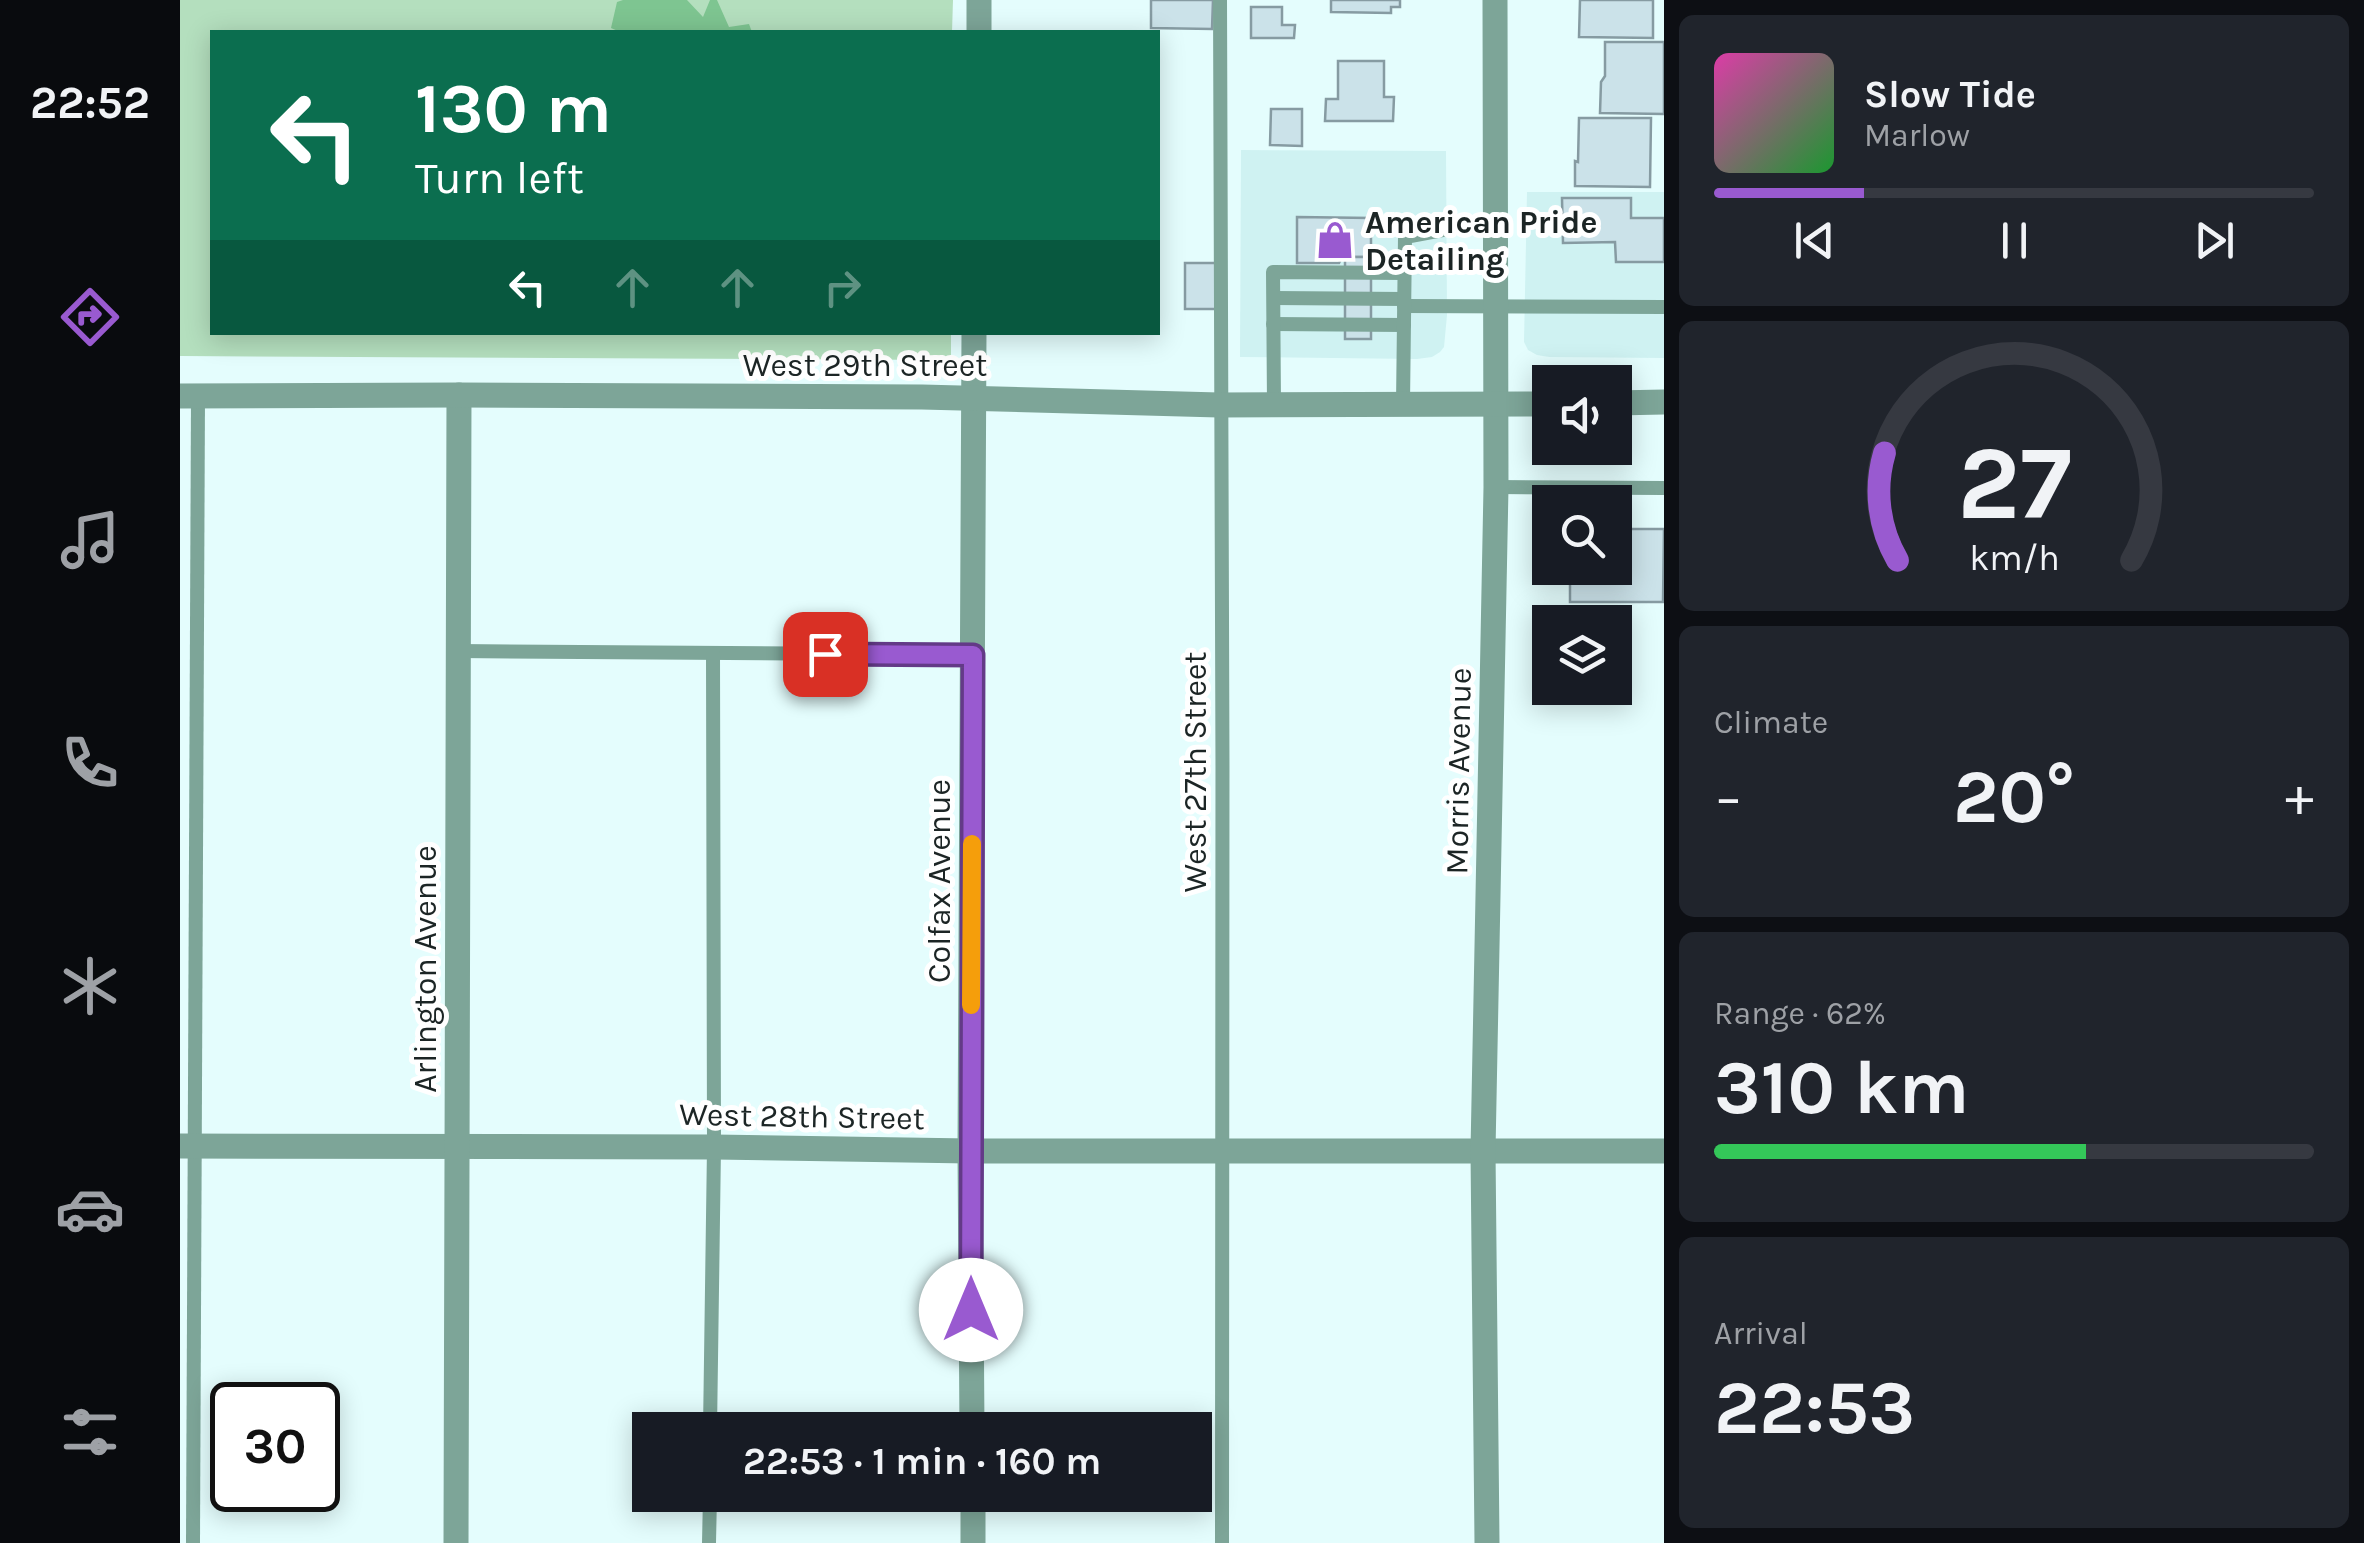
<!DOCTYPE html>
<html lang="en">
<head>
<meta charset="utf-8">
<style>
  body { margin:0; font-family:Karla,sans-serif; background:#20242c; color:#f1f3f6; height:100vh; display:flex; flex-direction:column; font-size:38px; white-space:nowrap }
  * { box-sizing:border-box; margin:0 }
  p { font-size:32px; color:#9ea1a6 }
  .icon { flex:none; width:55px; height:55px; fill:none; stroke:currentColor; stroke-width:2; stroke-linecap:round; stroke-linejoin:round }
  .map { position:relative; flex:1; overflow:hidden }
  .sheet { display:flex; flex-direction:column; gap:15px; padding:15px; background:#0d0f14; width:700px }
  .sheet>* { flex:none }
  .top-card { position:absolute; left:30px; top:30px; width:950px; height:305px; border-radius:0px; box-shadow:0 5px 25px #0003; background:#0b6e4f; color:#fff; overflow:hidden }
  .controls { position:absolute; left:1352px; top:365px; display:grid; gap:20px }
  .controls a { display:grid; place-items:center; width:100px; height:100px; border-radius:0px; background:#171b24; box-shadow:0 5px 25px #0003; font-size:50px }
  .speed { position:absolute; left:30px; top:1382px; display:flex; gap:20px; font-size:50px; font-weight:700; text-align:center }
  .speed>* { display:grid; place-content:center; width:130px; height:130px; border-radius:50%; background:#171b24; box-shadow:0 5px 25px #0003; line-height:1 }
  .speed .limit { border:5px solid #111; border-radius:15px; background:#fff; color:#111 }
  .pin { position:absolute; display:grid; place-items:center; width:85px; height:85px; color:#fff; margin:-42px; border-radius:20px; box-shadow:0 5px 15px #0006 }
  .me { position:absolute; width:110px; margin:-55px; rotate:0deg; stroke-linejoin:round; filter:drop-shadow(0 0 8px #0008) }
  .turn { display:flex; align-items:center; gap:35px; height:210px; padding:0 40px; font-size:45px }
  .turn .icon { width:130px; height:130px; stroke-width:2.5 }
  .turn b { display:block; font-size:70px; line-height:85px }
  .lanes { display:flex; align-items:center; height:95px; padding:0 40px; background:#0003; justify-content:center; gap:50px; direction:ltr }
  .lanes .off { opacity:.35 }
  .big { font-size:75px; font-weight:700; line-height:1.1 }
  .sheet .tile { flex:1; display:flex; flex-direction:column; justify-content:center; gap:15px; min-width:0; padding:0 35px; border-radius:15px; background:#20242c }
  .sheet .dial { align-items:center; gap:0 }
  .dial svg { height:260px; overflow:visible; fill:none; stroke:#363941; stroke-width:7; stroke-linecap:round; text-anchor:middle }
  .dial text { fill:#f1f3f6; stroke:none }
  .song { display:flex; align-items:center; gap:30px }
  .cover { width:120px; height:120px; border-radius:15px; background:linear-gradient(135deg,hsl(320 70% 55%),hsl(130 70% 35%)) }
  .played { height:10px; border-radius:5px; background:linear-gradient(90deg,#995ad0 25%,#363941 25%) }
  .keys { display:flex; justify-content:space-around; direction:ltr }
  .heat { display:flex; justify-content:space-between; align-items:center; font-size:55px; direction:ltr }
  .charge { height:15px; border-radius:8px; background:linear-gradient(90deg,#34c759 62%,#363941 0) }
  .trip { position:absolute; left:452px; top:1412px; width:580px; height:100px; border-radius:0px; background:#171b24; box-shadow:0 5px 25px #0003; font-weight:700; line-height:100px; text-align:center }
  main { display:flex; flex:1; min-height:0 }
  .tab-bar { display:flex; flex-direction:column; width:180px; justify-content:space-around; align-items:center; background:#090b0e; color:#9ea1a6 }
  .tab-bar .icon { width:70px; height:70px }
  .tab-bar .on { color:#995ad0 }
  .tab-bar b { font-size:45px; color:#f1f3f6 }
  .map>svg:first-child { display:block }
  .built { fill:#cff2f2 }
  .green { fill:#b4dfbe }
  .forest { fill:#7ec591 }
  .building { fill:#cbe2e9; stroke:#869ba2; stroke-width:2.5 }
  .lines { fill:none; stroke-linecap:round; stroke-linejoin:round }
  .service { stroke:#7da598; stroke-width:14 }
  .minor { stroke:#7da598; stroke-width:25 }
  .tertiary { stroke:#7da598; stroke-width:25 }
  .route-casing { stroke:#633a87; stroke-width:25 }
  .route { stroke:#995ad0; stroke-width:18 }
  .slow { stroke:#f59e0b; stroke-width:18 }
  .labels { text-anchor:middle; stroke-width:10; stroke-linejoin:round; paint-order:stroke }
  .poi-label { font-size:32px; font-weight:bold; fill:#1c2525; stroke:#fff; text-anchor:start }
  .street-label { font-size:32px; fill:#1c2525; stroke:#fff }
</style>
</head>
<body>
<main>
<nav class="tab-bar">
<b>22:52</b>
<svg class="icon on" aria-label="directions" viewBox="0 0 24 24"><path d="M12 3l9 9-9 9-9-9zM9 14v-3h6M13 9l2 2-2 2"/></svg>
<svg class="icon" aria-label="music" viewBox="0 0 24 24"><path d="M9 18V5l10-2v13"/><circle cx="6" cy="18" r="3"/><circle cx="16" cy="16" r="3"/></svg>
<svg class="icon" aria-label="phone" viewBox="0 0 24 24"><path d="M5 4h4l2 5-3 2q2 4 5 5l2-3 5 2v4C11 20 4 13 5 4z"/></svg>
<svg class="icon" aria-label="climate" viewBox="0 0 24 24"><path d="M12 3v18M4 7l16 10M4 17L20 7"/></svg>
<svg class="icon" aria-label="car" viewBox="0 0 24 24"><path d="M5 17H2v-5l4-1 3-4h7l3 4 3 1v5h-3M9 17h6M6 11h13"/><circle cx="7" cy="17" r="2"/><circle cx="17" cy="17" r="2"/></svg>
<svg class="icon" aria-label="filters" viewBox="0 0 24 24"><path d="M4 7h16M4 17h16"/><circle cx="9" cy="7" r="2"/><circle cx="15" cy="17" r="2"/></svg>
</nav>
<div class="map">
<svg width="1484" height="1543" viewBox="0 0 1484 1543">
  <rect width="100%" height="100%" fill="#e4fdfd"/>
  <g class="built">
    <polygon points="1061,150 1266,151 1267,315 1264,347 1260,352 1252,357 1237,359 1060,357"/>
    <polygon points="1347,192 1484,192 1484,358 1369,357 1357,355 1348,350 1344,342"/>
  </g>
  <polygon class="green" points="0,0 773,0 772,32 32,32 32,332 771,332 771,360 0,356"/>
  <polygon class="forest" points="443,0 507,0 523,17 530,0 537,0 549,27 569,24 572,32 440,32 431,28 437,2"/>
  <g class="building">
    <polygon points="971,0 1033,0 1032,29 971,28"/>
    <polygon points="1151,0 1220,0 1220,7 1211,7 1211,13 1151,12"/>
    <polygon points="1400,0 1473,0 1473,38 1399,37"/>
    <polygon points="1071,7 1102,7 1102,25 1115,25 1114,38 1071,38"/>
    <polygon points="1425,42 1484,42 1484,114 1420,113 1421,82 1425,76"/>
    <polygon points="1158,61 1204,61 1204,97 1214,97 1213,121 1145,121 1146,99 1158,99"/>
    <polygon points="1091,109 1122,109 1122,146 1090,145"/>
    <polygon points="1399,118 1471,118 1470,187 1395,186 1395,161 1398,162"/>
    <polygon points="1382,198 1451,198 1451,218 1484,218 1484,262 1436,262 1435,242 1383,243"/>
    <polygon points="1117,217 1191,218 1191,257 1162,257 1159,263 1117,263"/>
    <rect x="1165" y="257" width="26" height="82"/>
    <polygon points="1005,263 1038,263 1037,309 1005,309"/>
    <polygon points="1435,529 1484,529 1483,602 1390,602 1390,568 1435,568"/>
  </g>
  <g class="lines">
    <g class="service">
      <path d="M1040,0C1040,514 1046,1029 1042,1543"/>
      <polyline points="1094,298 1224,299"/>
      <polyline points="1224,306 1484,307"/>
      <polyline points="1093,324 1224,325"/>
      <polyline points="1223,404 1225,237 1316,220"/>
      <polyline points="1094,405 1093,272 1224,273"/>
      <polyline points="1316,487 1484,488"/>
      <polyline points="279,651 793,655"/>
      <polyline points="530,1430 534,1147 533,654"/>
      <polyline points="13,1543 18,396"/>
      <polyline points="529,1543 530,1495"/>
    </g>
    <g class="minor">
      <polyline points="799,32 799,0"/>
      <polyline points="0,1146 534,1147 790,1151 1484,1151"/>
      <polyline points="792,1430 790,1151 794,332"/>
      <polyline points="793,1495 793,1543"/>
      <polyline points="276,1543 279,395"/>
      <polyline points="1307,1543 1303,1151 1316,487 1315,0"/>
    </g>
    <g class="tertiary">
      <polyline points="0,396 279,395 742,397 1039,405 1370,404"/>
      <polyline points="1435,403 1484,402"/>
    </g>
  </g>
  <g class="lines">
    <g class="route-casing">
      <polyline id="route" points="645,654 793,655 791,1310"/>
    </g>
    <use href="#route" class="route"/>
    <polyline class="slow" points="791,1005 792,844"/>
  </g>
  <defs>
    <g id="shop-bare" transform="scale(3)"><path d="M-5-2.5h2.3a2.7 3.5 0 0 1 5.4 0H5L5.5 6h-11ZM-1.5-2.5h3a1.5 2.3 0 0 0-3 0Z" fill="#995ad0" stroke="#fff" stroke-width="2.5" paint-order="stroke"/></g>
  </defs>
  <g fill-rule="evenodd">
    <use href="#shop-bare" x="1155" y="240"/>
  </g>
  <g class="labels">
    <g class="poi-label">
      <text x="1185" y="233">American Pride<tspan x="1185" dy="37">Detailing</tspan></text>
    </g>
    <g class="street-label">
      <text x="685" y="376">West 29th Street</text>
      <text transform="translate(1278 771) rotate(-89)" y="11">Morris Avenue</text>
      <text transform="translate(1015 772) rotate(-90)" y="11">West 27th Street</text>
      <text transform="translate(759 881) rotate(-90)" y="11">Colfax Avenue</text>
      <text transform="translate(245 969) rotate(-90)" y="11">Arlington Avenue</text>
      <text transform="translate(622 1116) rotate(1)" y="11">West 28th Street</text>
    </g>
  </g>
</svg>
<div class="controls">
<a><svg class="icon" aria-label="sound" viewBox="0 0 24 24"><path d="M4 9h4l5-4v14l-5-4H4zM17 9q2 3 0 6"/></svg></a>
<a><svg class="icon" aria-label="search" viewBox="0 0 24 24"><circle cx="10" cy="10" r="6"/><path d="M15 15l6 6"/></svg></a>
<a><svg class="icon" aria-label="layers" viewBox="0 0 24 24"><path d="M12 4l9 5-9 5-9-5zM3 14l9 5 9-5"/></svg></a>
</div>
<div class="speed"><div class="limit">30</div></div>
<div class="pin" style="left:645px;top:654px;background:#d93025"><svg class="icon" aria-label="arrive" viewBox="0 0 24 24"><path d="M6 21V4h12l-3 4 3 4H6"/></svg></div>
<svg class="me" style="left:791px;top:1310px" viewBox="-20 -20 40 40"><circle r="19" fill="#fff"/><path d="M0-13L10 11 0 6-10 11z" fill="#995ad0"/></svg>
<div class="trip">22:53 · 1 min · 160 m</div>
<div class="top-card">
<div class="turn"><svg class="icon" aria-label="left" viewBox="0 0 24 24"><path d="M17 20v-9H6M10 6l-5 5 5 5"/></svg><div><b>130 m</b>Turn left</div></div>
<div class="lanes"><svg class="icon" aria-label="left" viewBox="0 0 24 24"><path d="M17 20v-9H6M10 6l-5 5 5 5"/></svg><svg class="icon off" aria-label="ahead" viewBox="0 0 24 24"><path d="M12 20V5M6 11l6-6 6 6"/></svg><svg class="icon off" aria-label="ahead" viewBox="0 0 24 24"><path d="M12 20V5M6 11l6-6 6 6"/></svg><svg class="icon off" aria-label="right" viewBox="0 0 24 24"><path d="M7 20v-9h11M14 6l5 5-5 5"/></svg></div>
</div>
</div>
<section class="sheet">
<div class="tile">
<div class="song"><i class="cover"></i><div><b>Slow Tide</b><p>Marlow</p></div></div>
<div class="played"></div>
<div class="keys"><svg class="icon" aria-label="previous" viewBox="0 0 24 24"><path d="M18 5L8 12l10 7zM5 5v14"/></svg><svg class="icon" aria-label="pause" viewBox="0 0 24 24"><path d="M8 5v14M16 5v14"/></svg><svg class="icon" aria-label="next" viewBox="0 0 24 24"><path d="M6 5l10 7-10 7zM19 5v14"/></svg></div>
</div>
<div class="tile dial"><svg viewBox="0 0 100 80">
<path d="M14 69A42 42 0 1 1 86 69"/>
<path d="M14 69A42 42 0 0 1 10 36" stroke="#995ad0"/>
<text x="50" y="56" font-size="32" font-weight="700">27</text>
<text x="50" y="72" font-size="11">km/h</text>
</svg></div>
<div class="tile"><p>Climate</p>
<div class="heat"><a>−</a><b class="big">20°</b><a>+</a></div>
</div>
<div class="tile"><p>Range · 62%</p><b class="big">310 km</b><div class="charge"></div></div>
<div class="tile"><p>Arrival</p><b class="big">22:53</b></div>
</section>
</main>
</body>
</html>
